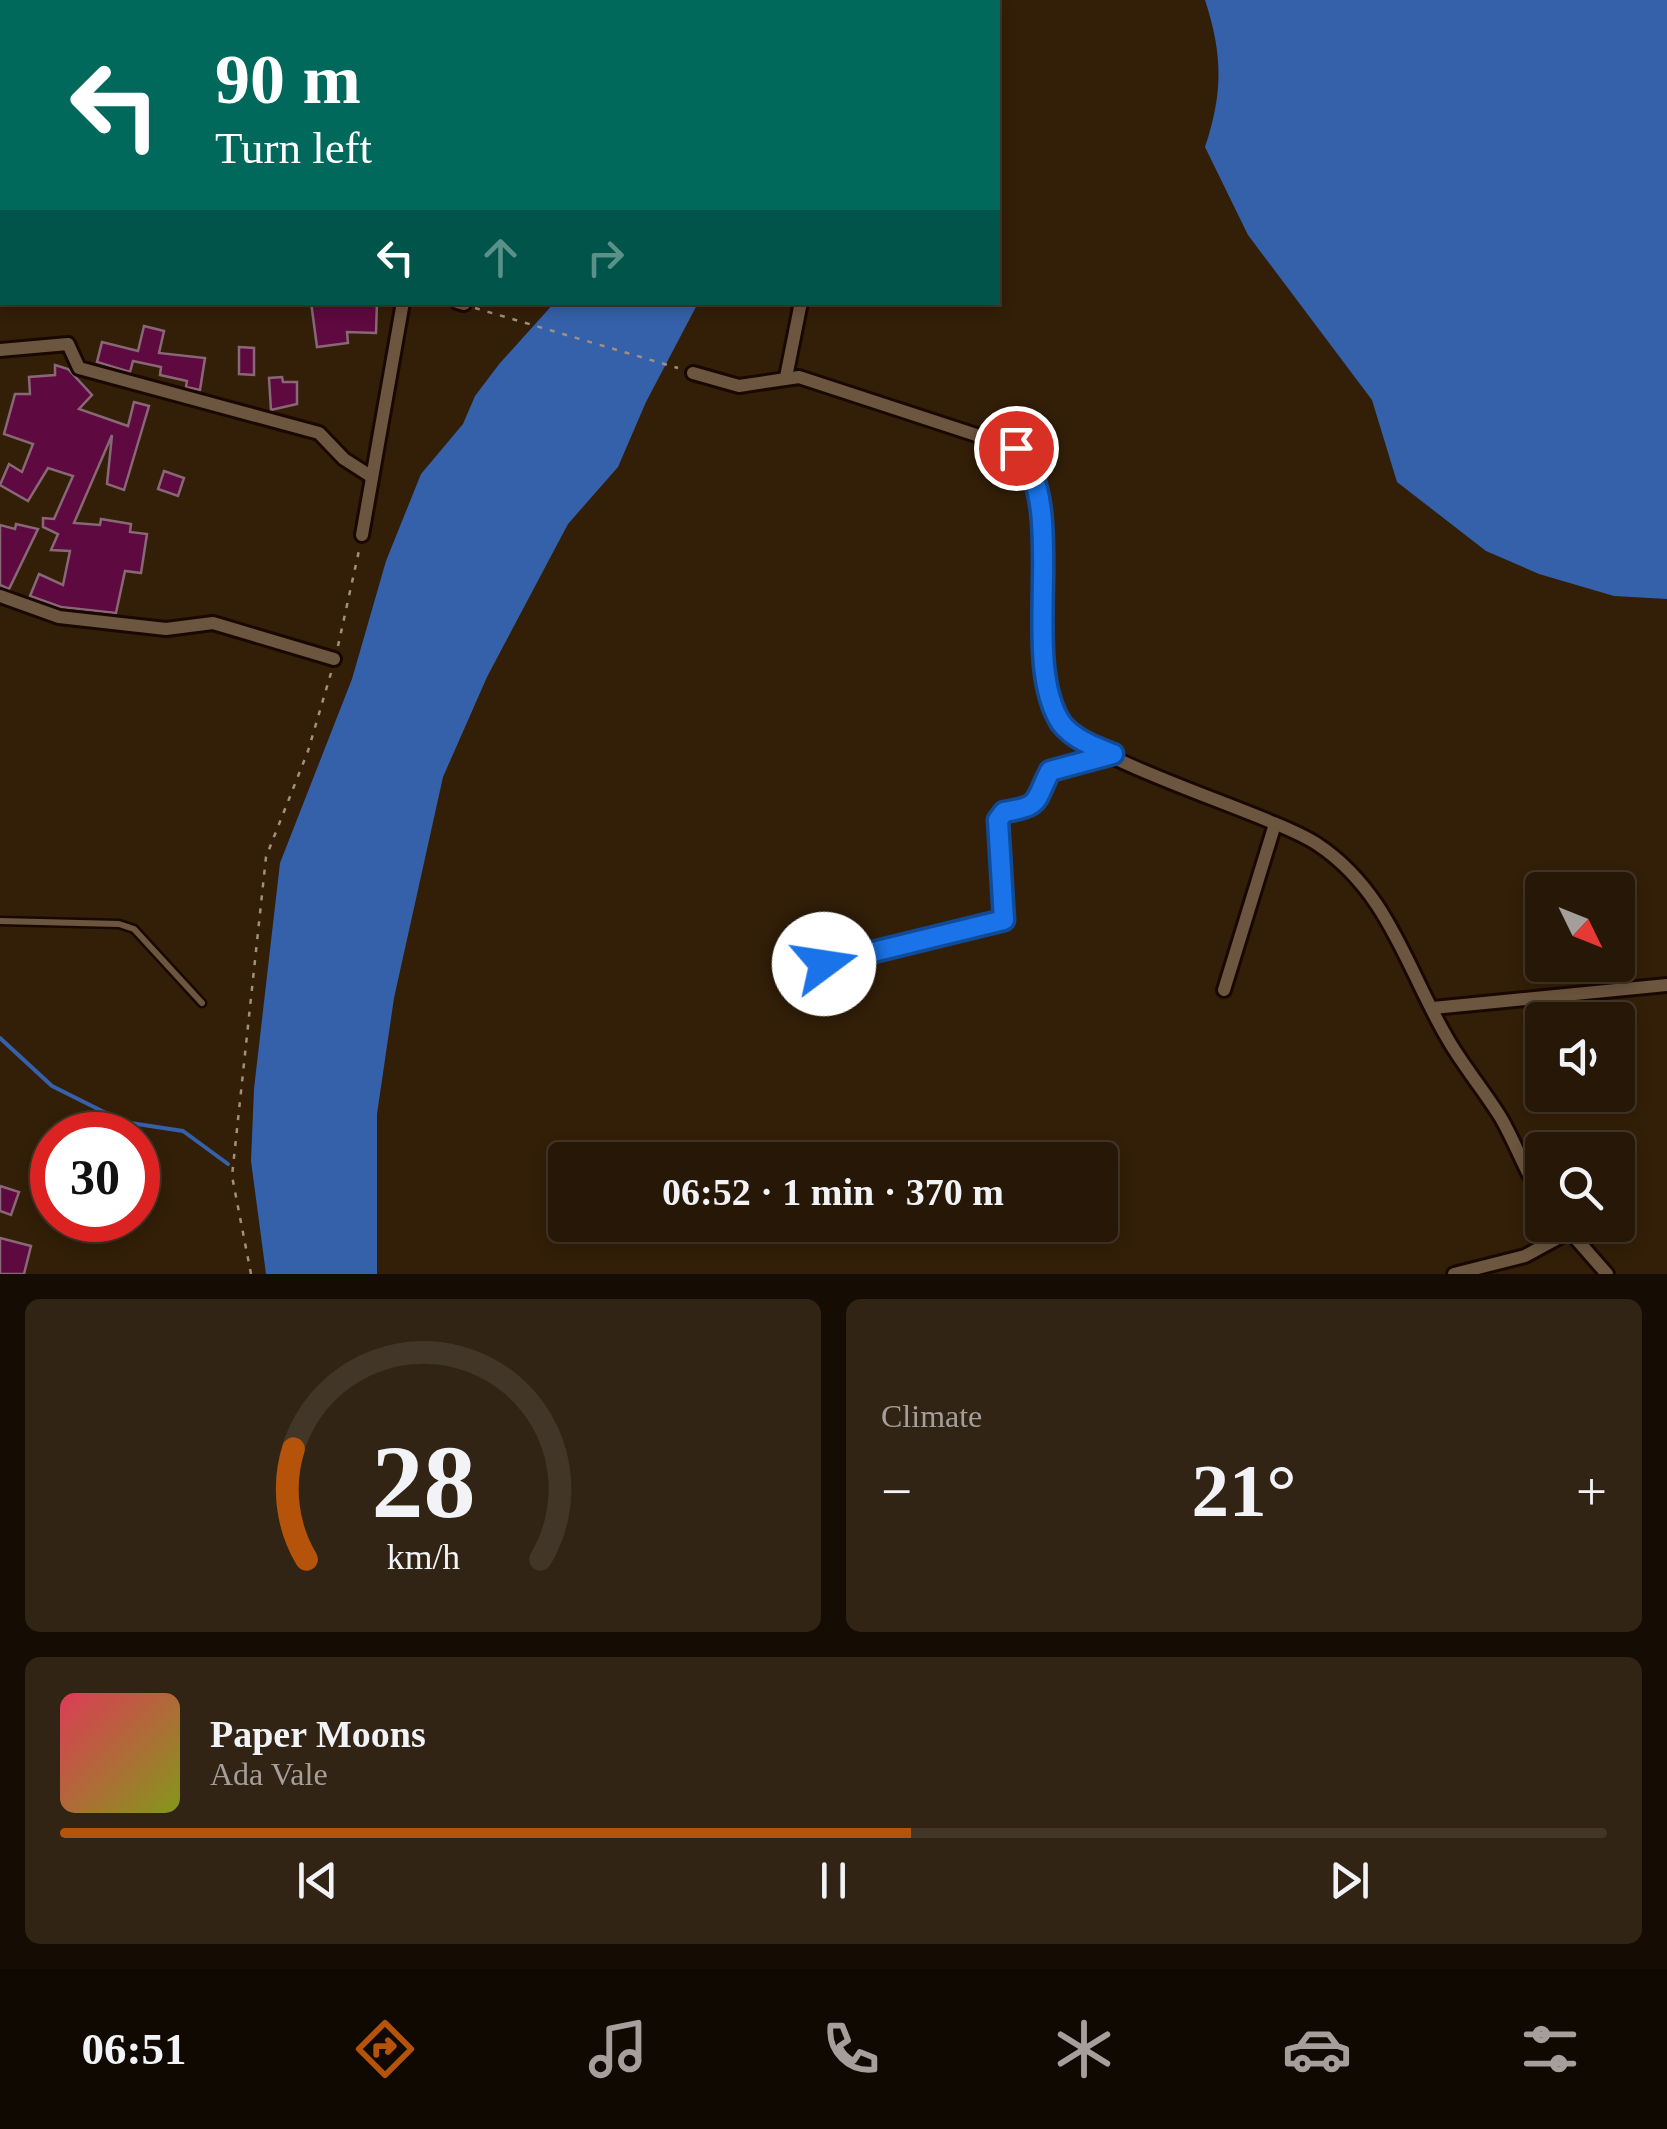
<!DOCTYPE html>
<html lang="en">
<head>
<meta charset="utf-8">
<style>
  body { margin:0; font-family:"Times New Roman",serif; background:#322414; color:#f1f3f6; height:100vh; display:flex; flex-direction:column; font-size:38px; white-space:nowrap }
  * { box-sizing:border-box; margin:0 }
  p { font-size:32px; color:#a49f9b }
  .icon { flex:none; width:55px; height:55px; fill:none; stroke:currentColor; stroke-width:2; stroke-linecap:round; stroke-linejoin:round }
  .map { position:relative; height:1274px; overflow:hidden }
  .details { display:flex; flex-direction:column; gap:25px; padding:25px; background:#150d03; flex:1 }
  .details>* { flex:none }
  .banner { position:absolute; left:0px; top:0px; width:1000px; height:305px; box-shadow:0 5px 15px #0003,0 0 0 2px #423628; background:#00695c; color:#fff; overflow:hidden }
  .needle { width:65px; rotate:133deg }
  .controls { position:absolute; left:1525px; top:872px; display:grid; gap:20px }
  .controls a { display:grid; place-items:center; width:110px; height:110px; border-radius:10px; background:#261706; box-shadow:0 5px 15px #0003,0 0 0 2px #423628; font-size:50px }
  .speed { position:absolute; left:30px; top:1112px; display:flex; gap:20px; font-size:50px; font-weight:700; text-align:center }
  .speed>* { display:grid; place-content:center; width:130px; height:130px; border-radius:50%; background:#261706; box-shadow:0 5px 15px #0003,0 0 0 2px #423628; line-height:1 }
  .speed .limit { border:15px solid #d22; background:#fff; color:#111 }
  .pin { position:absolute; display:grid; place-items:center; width:85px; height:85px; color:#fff; margin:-42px; border:5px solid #fff; border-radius:50%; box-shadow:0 2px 10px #0007 }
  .me { position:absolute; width:110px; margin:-55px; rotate:76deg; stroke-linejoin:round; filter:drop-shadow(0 0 8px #0008) }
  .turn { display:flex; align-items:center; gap:35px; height:210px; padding:0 50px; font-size:45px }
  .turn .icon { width:130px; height:130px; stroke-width:2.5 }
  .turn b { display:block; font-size:70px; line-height:85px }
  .lanes { display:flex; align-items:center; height:95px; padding:0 50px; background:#0003; justify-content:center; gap:50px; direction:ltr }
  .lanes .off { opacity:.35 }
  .big { font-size:75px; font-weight:600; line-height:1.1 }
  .details .widget { flex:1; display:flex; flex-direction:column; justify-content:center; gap:15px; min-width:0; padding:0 35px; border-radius:15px; background:#322414 }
  .details .dial { align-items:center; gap:0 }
  .dial svg { height:260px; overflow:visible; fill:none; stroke:#423628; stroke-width:7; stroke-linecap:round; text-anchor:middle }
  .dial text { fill:#f1f3f6; stroke:none }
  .song { display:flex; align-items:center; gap:30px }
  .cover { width:120px; height:120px; border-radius:15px; background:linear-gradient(135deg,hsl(350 70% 55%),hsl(70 70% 35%)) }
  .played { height:10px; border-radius:5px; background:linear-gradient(90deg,#b45309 55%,#423628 55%) }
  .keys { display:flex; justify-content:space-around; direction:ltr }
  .heat { display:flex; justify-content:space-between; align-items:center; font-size:55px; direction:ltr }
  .details .tiles { flex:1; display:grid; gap:25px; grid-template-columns:1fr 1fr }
  .widget:last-child { grid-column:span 2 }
  .trip { position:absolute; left:548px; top:1142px; width:570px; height:100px; border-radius:10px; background:#261706; box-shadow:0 5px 15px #0003,0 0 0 2px #423628; font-weight:600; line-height:100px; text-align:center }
  .tabs { display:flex; height:160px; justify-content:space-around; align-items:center; background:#0f0902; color:#a49f9b }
  .tabs .icon { width:70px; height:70px }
  .tabs .on { color:#b45309 }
  .tabs b { font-size:45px; color:#f1f3f6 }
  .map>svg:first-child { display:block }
  .water { fill:#3561aa }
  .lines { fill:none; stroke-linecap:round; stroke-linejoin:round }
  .stream { stroke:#3561aa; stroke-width:4 }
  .building { fill:#5e093f; stroke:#886877; stroke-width:2.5 }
  .service-casing { stroke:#1a0800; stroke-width:11 }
  .minor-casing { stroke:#1a0800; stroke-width:18 }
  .path { stroke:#a1907e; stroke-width:2.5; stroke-dasharray:5 8; stroke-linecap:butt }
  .service { stroke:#6d563f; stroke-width:6 }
  .minor { stroke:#6d563f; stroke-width:12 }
  .route-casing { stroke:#114b97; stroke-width:25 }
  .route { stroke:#1a73e8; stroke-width:18 }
</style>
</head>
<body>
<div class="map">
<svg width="1667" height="1274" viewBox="0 0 1667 1274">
  <rect width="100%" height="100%" fill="#331f08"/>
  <g class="water">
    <path d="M1205,0H1667V599L1614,596L1539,574L1486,551L1397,482L1372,400L1248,235L1205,147C1223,93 1223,55 1205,0Z"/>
    <polygon points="555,302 698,303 646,402 618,467 568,524 487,677 443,777 394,998 377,1114 377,1274 266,1274 251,1161 254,1089 280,863 352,679 386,561 421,474 463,424 475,396 500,363"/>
  </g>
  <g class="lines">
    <polyline class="stream" points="0,1038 52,1086 124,1122 183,1131 228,1164"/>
  </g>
  <g class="building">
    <polygon points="311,302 377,302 376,333 347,332 348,343 317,347"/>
    <polygon points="144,326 164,331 159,353 205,358 200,390 186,387 187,381 160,375 161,367 133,361 130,372 97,362 102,342 138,351"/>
    <polygon points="239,347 254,348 254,375 239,374"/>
    <polygon points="55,365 68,369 92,395 79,409 128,426 134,402 149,406 124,490 107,484 112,435 74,523 100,525 101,519 131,524 130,532 147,534 141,573 125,571 116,613 61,607 30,596 39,574 63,585 70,551 51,550 58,534 43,527 43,518 54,519 73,476 48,468 28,501 0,485 9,464 22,472 33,444 4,434 15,394 30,394 29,377 55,375"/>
    <polygon points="282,377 283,382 297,382 297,404 271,410 269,378"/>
    <polygon points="164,471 184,478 178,496 158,489"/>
    <polygon points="16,524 38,529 9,589 0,585 0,525 15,529"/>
    <polygon points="0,1186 19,1192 11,1215 0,1211"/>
    <polygon points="0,1238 31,1246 24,1274 0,1274"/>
  </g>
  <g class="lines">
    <g class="service-casing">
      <polyline id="service" points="0,921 119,924 134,929 202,1003"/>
    </g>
    <g class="minor-casing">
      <g id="minor">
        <polyline points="324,0 325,2"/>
        <polyline points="445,2 445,0"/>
        <polyline points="457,302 464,304"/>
        <polyline points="0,350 68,344 79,368 319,433 344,459 369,475"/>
        <path d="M693,373L739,386L799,377L1016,448C1069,501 1021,652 1060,720C1083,761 1267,812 1317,844C1388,891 1406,967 1446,1036C1462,1065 1484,1090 1501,1118C1516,1144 1526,1173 1542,1198"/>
        <polyline points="786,377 801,302"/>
        <polyline points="362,535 403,302"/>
        <polyline points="0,596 59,617 166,629 213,623 334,659"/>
        <path d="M823,964L1004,920L998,820L1004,812C1042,806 1033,802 1050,771L1110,755"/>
        <polyline points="1224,990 1275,824"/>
        <polyline points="1433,1008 1667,985"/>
        <polyline points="1564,1225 1607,1274"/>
        <polyline points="1454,1274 1525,1256 1569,1232"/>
      </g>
    </g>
    <g class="path">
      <polyline points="475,308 678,368"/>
      <polyline points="338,646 360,546"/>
      <polyline points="251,1274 232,1176 266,857 308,751 331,673"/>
    </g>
    <use href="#service" class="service"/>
    <use href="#minor" class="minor"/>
  </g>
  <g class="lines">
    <g class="route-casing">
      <path id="route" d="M824,964L1004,920L998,820L1004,812C1042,806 1034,802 1050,771L1113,754C1095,747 1073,739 1061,723C1018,658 1071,503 1016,448"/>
    </g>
    <use href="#route" class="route"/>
  </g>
</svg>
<div class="controls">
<a><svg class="needle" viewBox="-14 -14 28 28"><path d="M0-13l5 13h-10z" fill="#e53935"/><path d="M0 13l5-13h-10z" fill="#a49f9b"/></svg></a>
<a><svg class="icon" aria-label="sound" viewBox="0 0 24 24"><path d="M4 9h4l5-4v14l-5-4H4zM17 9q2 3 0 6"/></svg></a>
<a><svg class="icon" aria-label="search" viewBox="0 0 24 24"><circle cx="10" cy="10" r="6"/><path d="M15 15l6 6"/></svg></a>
</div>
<div class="speed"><div class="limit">30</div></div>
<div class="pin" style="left:1016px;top:448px;background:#d93025"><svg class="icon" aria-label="arrive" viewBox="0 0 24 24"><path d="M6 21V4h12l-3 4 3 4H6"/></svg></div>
<svg class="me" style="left:824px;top:964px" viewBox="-20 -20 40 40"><circle r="19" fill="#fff"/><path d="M0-13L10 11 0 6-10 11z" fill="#1a73e8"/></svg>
<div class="trip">06:52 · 1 min · 370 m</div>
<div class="banner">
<div class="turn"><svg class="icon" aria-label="left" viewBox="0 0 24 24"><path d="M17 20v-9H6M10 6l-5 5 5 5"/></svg><div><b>90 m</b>Turn left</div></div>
<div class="lanes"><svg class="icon" aria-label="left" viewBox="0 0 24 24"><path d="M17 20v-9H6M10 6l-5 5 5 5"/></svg><svg class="icon off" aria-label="ahead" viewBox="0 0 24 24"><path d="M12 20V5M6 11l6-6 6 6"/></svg><svg class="icon off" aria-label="right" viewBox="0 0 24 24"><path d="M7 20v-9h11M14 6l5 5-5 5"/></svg></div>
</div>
</div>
<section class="details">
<div class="tiles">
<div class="widget dial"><svg viewBox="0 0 100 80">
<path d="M14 69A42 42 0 1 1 86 69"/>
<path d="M14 69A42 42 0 0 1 10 35" stroke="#b45309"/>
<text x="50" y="56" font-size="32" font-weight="700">28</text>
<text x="50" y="72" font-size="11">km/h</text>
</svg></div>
<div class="widget"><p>Climate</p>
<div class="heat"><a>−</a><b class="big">21°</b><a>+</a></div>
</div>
<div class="widget">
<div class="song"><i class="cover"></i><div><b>Paper Moons</b><p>Ada Vale</p></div></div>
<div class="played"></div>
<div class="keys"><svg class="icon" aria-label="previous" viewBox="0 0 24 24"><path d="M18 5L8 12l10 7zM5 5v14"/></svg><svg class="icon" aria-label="pause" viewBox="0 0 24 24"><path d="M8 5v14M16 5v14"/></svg><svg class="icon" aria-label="next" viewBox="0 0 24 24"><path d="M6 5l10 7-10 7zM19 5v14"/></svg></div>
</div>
</div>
</section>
<nav class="tabs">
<b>06:51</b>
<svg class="icon on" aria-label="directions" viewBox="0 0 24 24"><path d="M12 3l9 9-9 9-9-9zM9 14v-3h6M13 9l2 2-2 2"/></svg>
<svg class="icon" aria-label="music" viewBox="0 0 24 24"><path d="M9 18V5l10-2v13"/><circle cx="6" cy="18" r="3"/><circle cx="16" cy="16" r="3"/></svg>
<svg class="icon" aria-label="phone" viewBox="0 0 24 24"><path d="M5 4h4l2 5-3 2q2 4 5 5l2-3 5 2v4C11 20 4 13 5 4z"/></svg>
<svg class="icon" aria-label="climate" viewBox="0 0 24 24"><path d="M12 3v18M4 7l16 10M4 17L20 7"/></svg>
<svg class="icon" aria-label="car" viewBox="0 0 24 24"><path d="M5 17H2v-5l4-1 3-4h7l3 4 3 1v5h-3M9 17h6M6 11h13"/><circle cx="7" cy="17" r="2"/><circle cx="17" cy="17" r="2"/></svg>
<svg class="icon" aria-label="filters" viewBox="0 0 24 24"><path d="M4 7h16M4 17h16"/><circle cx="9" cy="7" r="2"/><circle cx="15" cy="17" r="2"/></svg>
</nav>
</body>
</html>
